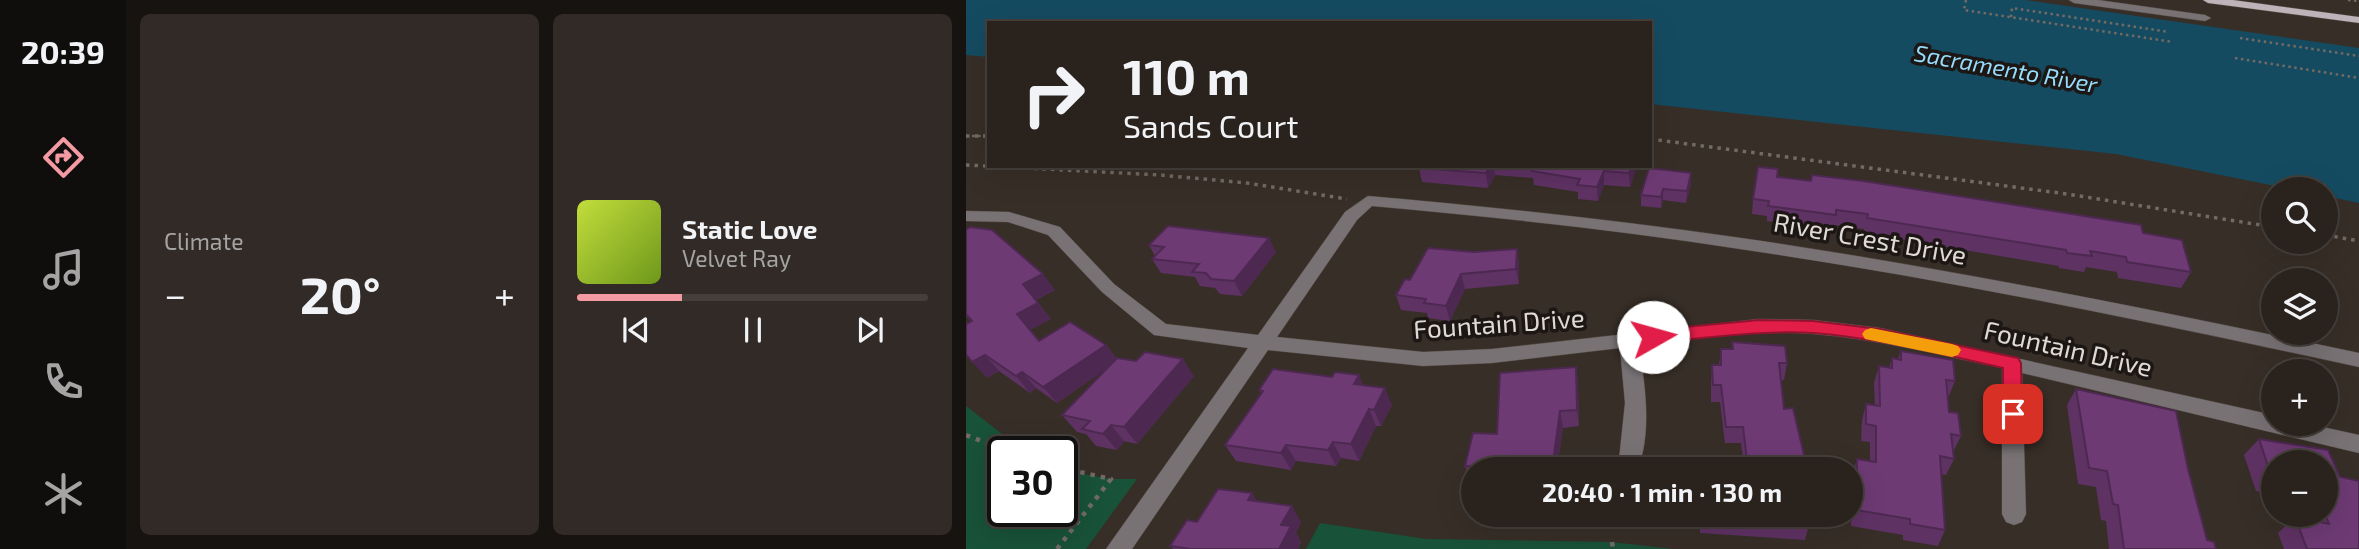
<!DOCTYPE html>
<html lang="en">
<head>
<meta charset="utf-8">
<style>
  body { margin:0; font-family:"Exo 2",sans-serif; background:#312a26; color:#f1f3f6; height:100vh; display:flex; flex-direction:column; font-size:26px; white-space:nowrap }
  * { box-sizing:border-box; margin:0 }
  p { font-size:23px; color:#a5a4a4 }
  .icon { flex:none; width:38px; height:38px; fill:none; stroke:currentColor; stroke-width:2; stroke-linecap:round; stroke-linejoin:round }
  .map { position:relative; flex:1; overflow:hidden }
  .drawer { display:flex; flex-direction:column; gap:14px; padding:14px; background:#171310; width:840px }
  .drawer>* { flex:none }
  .top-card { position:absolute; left:21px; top:21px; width:665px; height:147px; border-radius:0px; box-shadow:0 7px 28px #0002,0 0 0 2px #453f3b; background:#29221d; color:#f1f3f6; overflow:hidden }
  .fabs { position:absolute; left:1295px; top:177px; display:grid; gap:14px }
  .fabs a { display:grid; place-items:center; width:77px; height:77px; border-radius:50%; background:#29221d; box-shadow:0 7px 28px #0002,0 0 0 2px #453f3b; font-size:35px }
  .speed { position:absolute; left:21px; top:436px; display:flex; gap:14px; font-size:35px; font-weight:700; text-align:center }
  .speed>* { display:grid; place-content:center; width:91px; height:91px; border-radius:50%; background:#29221d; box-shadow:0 7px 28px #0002,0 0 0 2px #453f3b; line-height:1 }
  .speed .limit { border:4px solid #111; border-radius:10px; background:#fff; color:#111 }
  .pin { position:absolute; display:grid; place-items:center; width:60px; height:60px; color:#fff; margin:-30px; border-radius:14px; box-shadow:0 4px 10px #0006 }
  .me { position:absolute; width:77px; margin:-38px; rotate:83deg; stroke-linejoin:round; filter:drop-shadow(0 0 5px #0008) }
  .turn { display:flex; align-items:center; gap:24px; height:147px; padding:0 21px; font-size:32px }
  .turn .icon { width:91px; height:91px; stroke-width:2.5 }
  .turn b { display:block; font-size:49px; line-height:60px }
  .big { font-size:52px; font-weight:700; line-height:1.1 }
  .drawer .tile { flex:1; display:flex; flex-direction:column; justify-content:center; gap:10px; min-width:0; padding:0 24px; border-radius:10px; background:#312a26 }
  .song { display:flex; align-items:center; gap:21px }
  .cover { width:84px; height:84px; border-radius:10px; background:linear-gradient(135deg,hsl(70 70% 55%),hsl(80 70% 35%)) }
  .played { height:7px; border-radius:4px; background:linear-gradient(90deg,#f49aa2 30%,#453f3b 30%) }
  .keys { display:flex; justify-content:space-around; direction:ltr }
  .heat { display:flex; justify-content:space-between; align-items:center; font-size:38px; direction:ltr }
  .drawer .tiles { flex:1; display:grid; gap:14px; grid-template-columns:repeat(2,1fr) }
  .trip { position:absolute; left:495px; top:457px; width:402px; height:70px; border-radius:35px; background:#29221d; box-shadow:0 7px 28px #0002,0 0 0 2px #453f3b; font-weight:700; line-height:70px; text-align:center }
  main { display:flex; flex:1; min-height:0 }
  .menu { display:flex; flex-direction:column; width:126px; justify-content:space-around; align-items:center; background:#100e0c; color:#a5a4a4 }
  .menu .icon { width:49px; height:49px }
  .menu .active { color:#f49aa2 }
  .menu b { font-size:32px; color:#f1f3f6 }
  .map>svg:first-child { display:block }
  .green { fill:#185238 }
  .water { fill:#154b61 }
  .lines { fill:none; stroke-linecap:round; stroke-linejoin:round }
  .minor-casing { stroke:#524a43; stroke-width:1 }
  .major-casing { stroke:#524a43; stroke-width:1 }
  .path-far2 { stroke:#726a64; stroke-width:2.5; stroke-dasharray:2.5 3.5; stroke-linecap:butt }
  .path-far1 { stroke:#726a64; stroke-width:3.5; stroke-dasharray:3.5 5; stroke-linecap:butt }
  .path { stroke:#726a64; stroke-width:4.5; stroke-dasharray:4.5 6; stroke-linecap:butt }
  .minor { fill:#787275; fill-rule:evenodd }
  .major { fill:#beb3b9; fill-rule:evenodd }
  .wall { fill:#5f3264 }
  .shaded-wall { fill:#4d2951 }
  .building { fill:#6e3a74; stroke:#4d2951; stroke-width:2 }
  .route { fill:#e11d48; stroke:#92132f; stroke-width:2 }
  .slow { fill:#f59e0b }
  .labels { text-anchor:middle; stroke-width:7; stroke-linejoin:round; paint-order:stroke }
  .far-water-label { font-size:23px; font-style:italic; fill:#96dcfd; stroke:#1c1714 }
  .street-label { font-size:26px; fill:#e0dad5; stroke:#1c1714 }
</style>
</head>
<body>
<main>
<nav class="menu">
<b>20:39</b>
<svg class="icon active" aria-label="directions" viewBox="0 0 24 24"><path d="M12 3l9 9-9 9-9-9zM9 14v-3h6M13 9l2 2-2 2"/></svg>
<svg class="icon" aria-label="music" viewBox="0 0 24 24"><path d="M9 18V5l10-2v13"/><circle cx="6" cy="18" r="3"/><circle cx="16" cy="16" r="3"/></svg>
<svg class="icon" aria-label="phone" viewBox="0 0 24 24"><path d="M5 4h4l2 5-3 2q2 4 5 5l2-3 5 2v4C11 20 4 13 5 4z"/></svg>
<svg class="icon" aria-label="climate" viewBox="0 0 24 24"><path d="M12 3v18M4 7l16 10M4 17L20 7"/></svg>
</nav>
<section class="drawer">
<div class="tiles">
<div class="tile"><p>Climate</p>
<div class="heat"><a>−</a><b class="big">20°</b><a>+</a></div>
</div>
<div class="tile">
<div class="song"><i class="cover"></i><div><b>Static Love</b><p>Velvet Ray</p></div></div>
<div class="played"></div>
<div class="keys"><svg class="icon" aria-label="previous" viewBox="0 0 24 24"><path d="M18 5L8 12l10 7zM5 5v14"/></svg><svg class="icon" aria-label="pause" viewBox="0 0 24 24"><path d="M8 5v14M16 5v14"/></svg><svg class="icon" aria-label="next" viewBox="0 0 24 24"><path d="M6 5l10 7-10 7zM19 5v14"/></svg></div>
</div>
</div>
</section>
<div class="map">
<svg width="1393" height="549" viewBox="0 0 1393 549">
  <rect width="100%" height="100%" fill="#372e27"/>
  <g class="green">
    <polygon points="0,406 58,451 37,452 37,511 96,511 96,470 145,479 171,479 120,549 0,549"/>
    <polygon points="354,523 460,539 646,542 707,549 340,549"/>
  </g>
  <polygon class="water" points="0,0 1059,0 1393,48 1393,203 1360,196 1360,189 1324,189 1150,154 684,104 684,23 23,23 23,57 0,55"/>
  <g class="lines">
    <g class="minor-casing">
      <g id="minor">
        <polygon points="1103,0 1132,0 1239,15 1245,18 1239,21 1108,3"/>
        <path d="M402,196C527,207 651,220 775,238C982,268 1188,310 1393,353V367C1188,323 982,279 774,249C652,230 529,217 406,206L391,220L311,337L457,352L526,349L793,319L847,320L914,328L1307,415V424H1343L1393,435V453L1056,373L1060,514L1056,522L1048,525L1040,522L1036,514V368C974,355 911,339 848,334C789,329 730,339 673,346C679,386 686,430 672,469H652L659,403L654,348L526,363L457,366L302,350L166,549H140L282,348L188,335L136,292L82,235L42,222L0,221V211L43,212L94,227L148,284L200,324L292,335L379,212Z"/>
      </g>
    </g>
    <g class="major-casing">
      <polygon id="major" points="1237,0 1267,0 1393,17 1393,23 1242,3"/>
    </g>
    <g class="path-far2">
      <polyline points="1000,0 998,10 1207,42"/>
      <polyline points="1382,0 1393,1"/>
      <polyline points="1045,17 1046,8 1203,32"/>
      <polyline points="1274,38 1393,56"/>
      <polyline points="1269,58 1393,78"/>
      <polyline points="0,136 23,136"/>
    </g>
    <g class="path-far1">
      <polyline points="0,136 23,136"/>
      <polyline points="684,139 1101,194 1307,227"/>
      <polyline points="0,165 194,175 281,183 381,199"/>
      <polyline points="1360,235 1393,241"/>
    </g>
    <g class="path">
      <polyline points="0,435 44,452"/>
      <polyline points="646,542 647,549"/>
      <polyline points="91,549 145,479 96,468"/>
    </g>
    <use href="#minor" class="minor"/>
    <use href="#major" class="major"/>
  </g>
  <g class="wall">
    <polygon points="454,166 671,166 664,187 638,185 632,201 612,199 612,192 568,185 567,178 529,175 522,188 456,182 453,168"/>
    <polygon points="683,168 725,184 720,203 697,200 695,208 675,206 675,195"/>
    <polygon points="787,199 1177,233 1225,272 1215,288 1152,278 1151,272 1120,267 1118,272 1093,268 1093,266 898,233 898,229 868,225 867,230 801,221 801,216 786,214"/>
    <polygon points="0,230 89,290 70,300 85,319 64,330 73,341 140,345 151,359 228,376 171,444 158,441 151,450 130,446 120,434 111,432 96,415 140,369 91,403 70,388 64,393 33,371 21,378 5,321 0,316"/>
    <polygon points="183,245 310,252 276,296 254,294 249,288 234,286 229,277 195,273 186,259 189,256"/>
    <polygon points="551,249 553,264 553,284 499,289 484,321 462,318 461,313 435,310 430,295 444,280 508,252"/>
    <polygon points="766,342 821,363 818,380 815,380 818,409 838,455 777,460 775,443 759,443 754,402 745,402 745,381 746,365 753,365 755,349 766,349"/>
    <polygon points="935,351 989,381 982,398 983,412 995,436 987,452 988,459 980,475 975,474 979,530 972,546 937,540 937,535 885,526 886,475 891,459 904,461 904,442 895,441 896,420 900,404 909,405 908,383 913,366 923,368 926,358 932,359"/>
    <polygon points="610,367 612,383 613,426 597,428 591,469 508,469 508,482 504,482 499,466 531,434"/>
    <polygon points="393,375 397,386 426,405 415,426 410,426 393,461 375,458 370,466 330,461 325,470 270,461 259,445 295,394 293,390 366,377"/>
    <polygon points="1110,389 1222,469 1241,540 1250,549 1143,549 1140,521 1135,520 1130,487 1112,484 1101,405"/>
    <polygon points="1293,439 1362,450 1393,549 1318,549 1312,533 1329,517 1337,519 1335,514 1360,514 1360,462 1307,462 1307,495 1290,491 1278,455"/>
    <polygon points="291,501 335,522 330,533 335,542 332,549 207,549 204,546 231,522"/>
    <polygon points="734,514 843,525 839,540 734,533"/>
  </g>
  <g class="shaded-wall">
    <polygon points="524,166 528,166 529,175 522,188 520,173"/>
    <polygon points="666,166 671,166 664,187 663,173"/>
    <polygon points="638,171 638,185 632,201 631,187"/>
    <polygon points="725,173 725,184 720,203 721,191"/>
    <polygon points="697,189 697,200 695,208 695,197"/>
    <polygon points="303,238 310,252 276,296 268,281"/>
    <polygon points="551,249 553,264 553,284 550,269"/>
    <polygon points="77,274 89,290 69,300 57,284"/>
    <polygon points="495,274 499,289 484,321 480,306"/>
    <polygon points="72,303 85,319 64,330 51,314"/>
    <polygon points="140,345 152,361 91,403 77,387"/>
    <polygon points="19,355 33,371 21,378 6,362"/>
    <polygon points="217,359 228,376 171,444 158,427"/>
    <polygon points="610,367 612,383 613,426 611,410"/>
    <polygon points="56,372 70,388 64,393 50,376"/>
    <polygon points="393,375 400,392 388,384"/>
    <polygon points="419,388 426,405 415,426 408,410"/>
    <polygon points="403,409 410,426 393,461 385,444"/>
    <polygon points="594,411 597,428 591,469 586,469"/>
    <polygon points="145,425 158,441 151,450 137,434"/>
    <polygon points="367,442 375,458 370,466 362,450"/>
    <polygon points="320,445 330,461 325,470 315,453"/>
    <polygon points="286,493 296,509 282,500"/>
    <polygon points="326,506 335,522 330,533 335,542 332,549 313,549 315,525"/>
  </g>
  <g class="building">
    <polygon points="454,166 524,166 520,173 453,168"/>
    <polygon points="568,166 666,166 663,173 638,171 631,187 611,185 614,179 566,171"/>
    <polygon points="792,167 812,169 811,177 845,181 846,175 897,181 1175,225 1177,233 1216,240 1225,272 1161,262 1160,257 1124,251 1126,256 1101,253 1100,250 901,218 902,214 870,210 870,215 802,206 803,201 787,199"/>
    <polygon points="683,168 725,173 721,191 697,189 695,197 675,195"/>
    <polygon points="202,226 303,238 268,281 245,279 240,273 226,272 233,264 186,259 198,247 183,245"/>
    <polygon points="4,227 26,230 77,274 57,284 72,303 51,314 73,341 104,322 140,345 77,387 56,372 50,376 19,355 6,362 0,354 0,324 6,321 0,314 0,230"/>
    <polygon points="462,248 508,252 551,249 550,269 495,274 480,306 458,303 460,299 430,295 439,279 444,280"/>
    <polygon points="766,342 819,346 821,363 813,363 818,409 827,408 838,455 839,469 737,469 737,458 781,460 777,427 760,427 755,385 747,385 746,365 755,365 755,349 767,349"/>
    <polygon points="935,351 987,360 989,381 980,380 983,412 992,413 995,436 985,434 988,459 974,456 979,530 944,524 944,519 890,510 891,459 910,462 910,426 900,424 900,404 914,406 913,366 926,368 926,358 935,360"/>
    <polygon points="179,352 217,359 158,427 145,425 137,434 116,429 124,421 96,415 151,358 170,361"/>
    <polygon points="610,367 611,410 594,411 586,469 516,469 517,466 499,466 507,433 531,434 534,373"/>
    <polygon points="307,369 366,377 369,372 393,375 388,384 419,388 408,410 403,409 385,444 367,442 362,450 320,445 315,453 259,445 297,391 293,390"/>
    <polygon points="1110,389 1210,411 1222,469 1241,540 1248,542 1250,549 1158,549 1152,505 1147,504 1141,471 1123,468"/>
    <polygon points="1293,439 1362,450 1374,477 1393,481 1393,549 1341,549 1329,517 1363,524 1359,514 1360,462 1307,462 1307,476 1305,475"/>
    <polygon points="252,489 286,493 282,500 326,506 315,525 325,526 313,549 225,549 204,546 221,520 231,522"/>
    <polygon points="735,514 842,514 843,525 735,517"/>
  </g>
  <path class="route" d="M793,320L847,321L914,329L1052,358L1055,363L1056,414L1053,419L1047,421L1040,419L1037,414V368C975,354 911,338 847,333C793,330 740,338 687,343L680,341L678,337L680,332L687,330Z"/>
  <polygon class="slow" points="905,328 986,344 992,346 995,350 992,355 986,357 899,339 896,334 899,330"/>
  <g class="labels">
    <g class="far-water-label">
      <text transform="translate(1040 69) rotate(10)" y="8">Sacramento River</text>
    </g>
    <g class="street-label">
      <text transform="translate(904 239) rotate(10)" y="9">River Crest Drive</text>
      <text transform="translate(533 324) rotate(-4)" y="9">Fountain Drive</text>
      <text transform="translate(1102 349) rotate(13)" y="9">Fountain Drive</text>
    </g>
  </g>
</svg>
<div class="fabs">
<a><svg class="icon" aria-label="search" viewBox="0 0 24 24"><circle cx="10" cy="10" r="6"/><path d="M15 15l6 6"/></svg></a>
<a><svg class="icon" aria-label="layers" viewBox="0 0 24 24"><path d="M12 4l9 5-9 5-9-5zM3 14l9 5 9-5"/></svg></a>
<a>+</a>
<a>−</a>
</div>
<div class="speed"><div class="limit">30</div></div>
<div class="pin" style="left:1047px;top:414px;background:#d93025"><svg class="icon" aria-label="arrive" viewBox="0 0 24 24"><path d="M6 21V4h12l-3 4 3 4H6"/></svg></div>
<svg class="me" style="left:687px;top:337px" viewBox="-20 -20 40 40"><circle r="19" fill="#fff"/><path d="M0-13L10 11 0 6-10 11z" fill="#e11d48"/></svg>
<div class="trip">20:40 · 1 min · 130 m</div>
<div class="top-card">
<div class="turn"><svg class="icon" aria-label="right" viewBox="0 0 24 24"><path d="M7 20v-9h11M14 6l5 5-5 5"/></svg><div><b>110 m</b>Sands Court</div></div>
</div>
</div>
</main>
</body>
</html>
